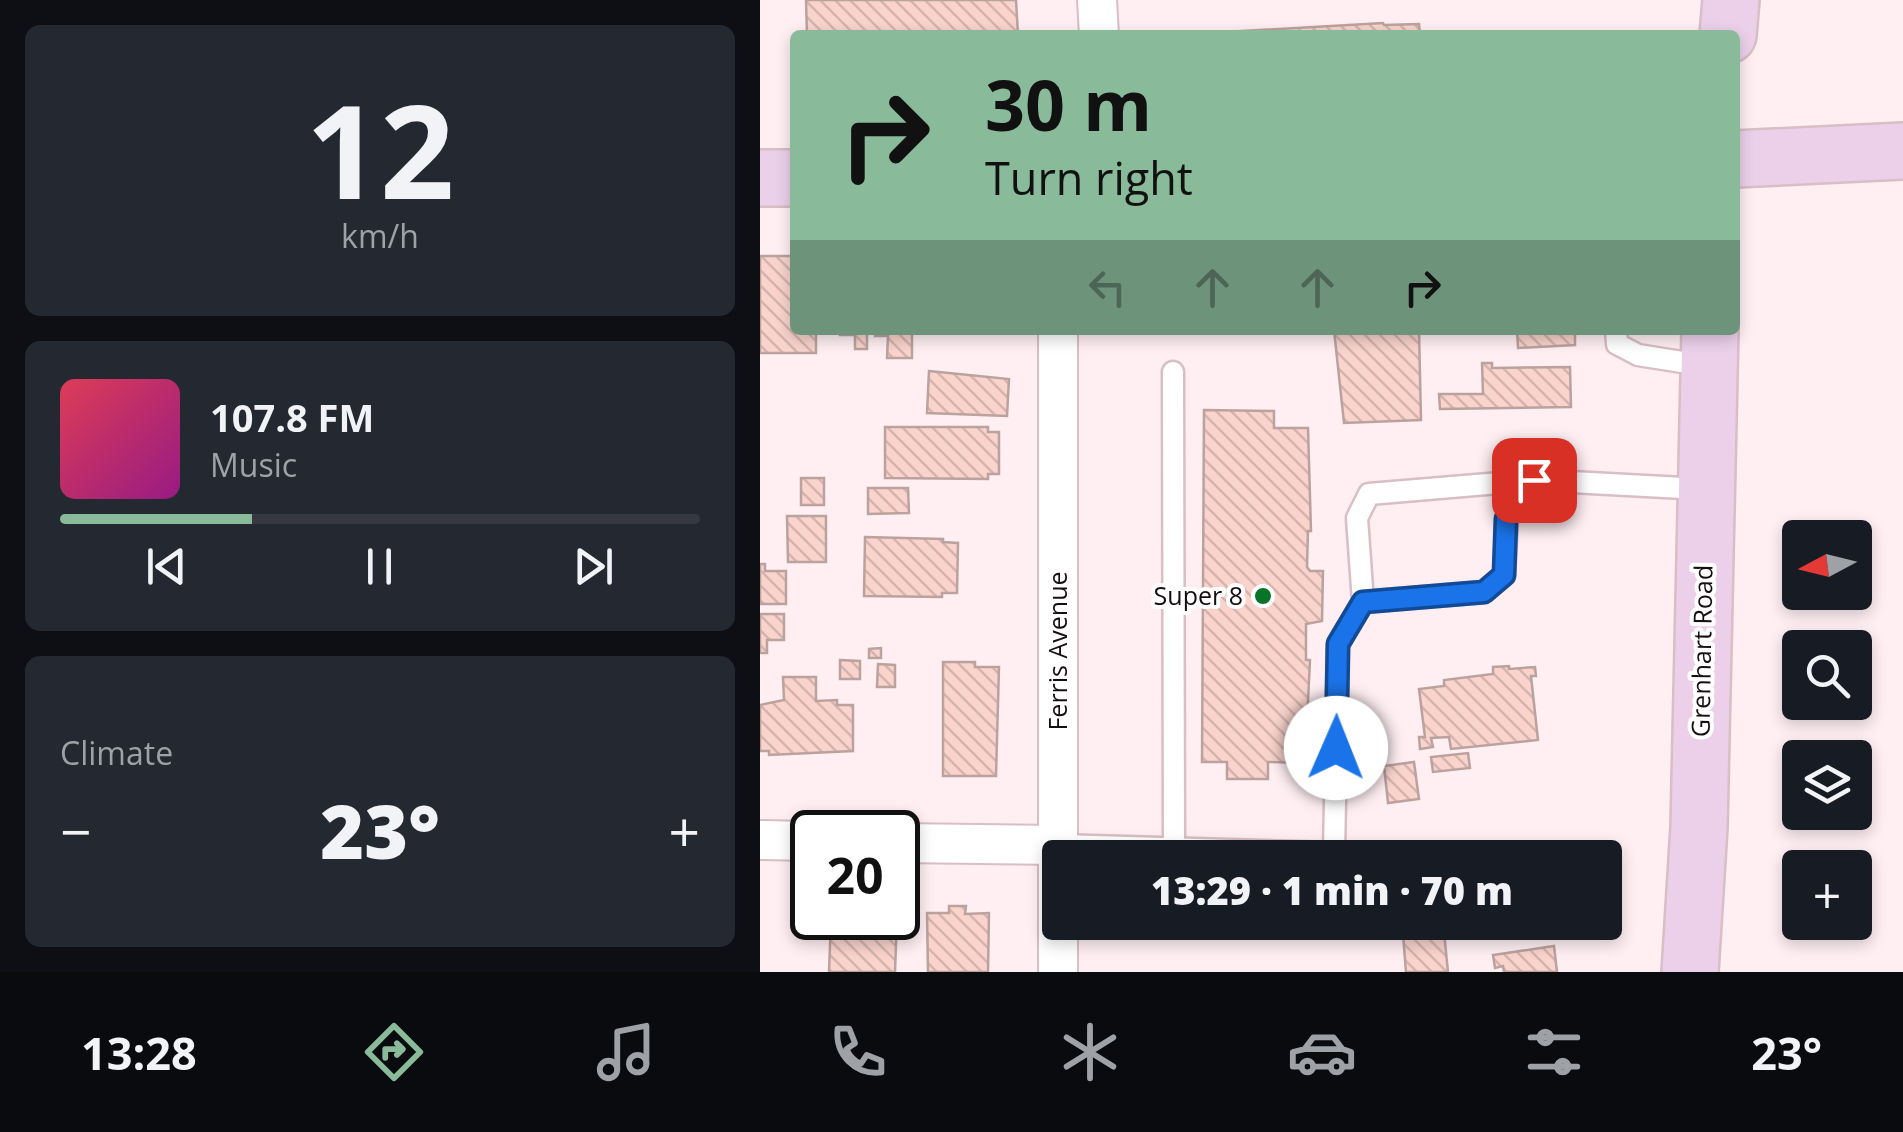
<!DOCTYPE html>
<html lang="en">
<head>
<meta charset="utf-8">
<style>
  body { margin:0; font-family:"Open Sans",sans-serif; background:#242831; color:#f1f3f6; height:100vh; display:flex; flex-direction:column; font-size:38px; white-space:nowrap }
  * { box-sizing:border-box; margin:0 }
  p { font-size:32px; color:#9ea1a6 }
  .icon { flex:none; width:55px; height:55px; fill:none; stroke:currentColor; stroke-width:2; stroke-linecap:round; stroke-linejoin:round }
  .map { position:relative; flex:1; overflow:hidden }
  .details { display:flex; flex-direction:column; gap:25px; padding:25px; background:#0d0f14; width:760px }
  .details>* { flex:none }
  .banner { position:absolute; left:30px; top:30px; width:950px; height:305px; border-radius:10px; box-shadow:0 5px 15px #0003; background:#89ba99; color:#111; overflow:hidden }
  .needle { width:65px; rotate:263deg }
  .fabs { position:absolute; left:1022px; top:520px; display:grid; gap:20px }
  .fabs a { display:grid; place-items:center; width:90px; height:90px; border-radius:10px; background:#171b24; box-shadow:0 5px 15px #0003; font-size:50px }
  .speed { position:absolute; left:30px; top:810px; display:flex; gap:20px; font-size:50px; font-weight:700; text-align:center }
  .speed>* { display:grid; place-content:center; width:130px; height:130px; border-radius:50%; background:#171b24; box-shadow:0 5px 15px #0003; line-height:1 }
  .speed .limit { border:5px solid #111; border-radius:15px; background:#fff; color:#111 }
  .pin { position:absolute; display:grid; place-items:center; width:85px; height:85px; color:#fff; margin:-42px; border-radius:20px; box-shadow:0 5px 15px #0006 }
  .me { position:absolute; width:110px; margin:-55px; rotate:1deg; stroke-linejoin:round; filter:drop-shadow(0 0 8px #0008) }
  .turn { display:flex; align-items:center; gap:35px; height:210px; padding:0 30px; font-size:45px }
  .turn .icon { width:130px; height:130px; stroke-width:2.5 }
  .turn b { display:block; font-size:70px; line-height:85px }
  .lanes { display:flex; align-items:center; height:95px; padding:0 30px; background:#0003; justify-content:center; gap:50px; direction:ltr }
  .lanes .off { opacity:.35 }
  .big { font-size:75px; font-weight:800; line-height:1.1 }
  .details .card { flex:1; display:flex; flex-direction:column; justify-content:center; gap:15px; min-width:0; padding:0 35px; border-radius:15px; background:#242831 }
  .details .dial { align-items:center; gap:0 }
  .dial b { font-size:130px; line-height:1 }
  .song { display:flex; align-items:center; gap:30px }
  .cover { width:120px; height:120px; border-radius:15px; background:linear-gradient(135deg,hsl(350 70% 55%),hsl(310 70% 35%)) }
  .played { height:10px; border-radius:5px; background:linear-gradient(90deg,#89ba99 30%,#363941 30%) }
  .keys { display:flex; justify-content:space-around; direction:ltr }
  .heat { display:flex; justify-content:space-between; align-items:center; font-size:55px; direction:ltr }
  .trip { position:absolute; left:282px; top:840px; width:580px; height:100px; border-radius:10px; background:#171b24; box-shadow:0 5px 15px #0003; font-weight:800; line-height:100px; text-align:center }
  .tabs { display:flex; height:160px; justify-content:space-around; align-items:center; background:#090b0e; color:#9ea1a6 }
  .tabs .icon { width:70px; height:70px }
  .tabs .active { color:#89ba99 }
  .tabs b { font-size:45px; color:#f1f3f6 }
  main { display:flex; flex:1; min-height:0 }
  .map>svg:first-child { display:block }
  .building { fill:url(#building-back-hatch); stroke:#bba29e; stroke-width:2.5 }
  .lines { fill:none; stroke-linecap:round; stroke-linejoin:round }
  .lane-casing { stroke:#d8bec5; stroke-width:25 }
  .street-casing { stroke:#d8bec5; stroke-width:42 }
  .secondary-casing { stroke:#d8bec5; stroke-width:60 }
  .lane { stroke:#fff; stroke-width:20 }
  .street { stroke:#fff; stroke-width:38 }
  .secondary { stroke:#ecd0ea; stroke-width:55 }
  .route-casing { stroke:#114b97; stroke-width:25 }
  .route { stroke:#1a73e8; stroke-width:18 }
  .poi-dot { fill:#097427; stroke:#fff; stroke-width:4 }
  .labels { text-anchor:middle; stroke-width:8; stroke-linejoin:round; paint-order:stroke }
  .poi-label { font-size:25px; fill:#170e11; stroke:#fff; text-anchor:end }
  .street-label { font-size:25px; fill:#170e11; stroke:#fff }
</style>
</head>
<body>
<main>
<section class="details">
<div class="card dial"><b>12</b><p>km/h</p></div>
<div class="card">
<div class="song"><i class="cover"></i><div><b>107.8 FM</b><p>Music</p></div></div>
<div class="played"></div>
<div class="keys"><svg class="icon" aria-label="previous" viewBox="0 0 24 24"><path d="M18 5L8 12l10 7zM5 5v14"/></svg><svg class="icon" aria-label="pause" viewBox="0 0 24 24"><path d="M8 5v14M16 5v14"/></svg><svg class="icon" aria-label="next" viewBox="0 0 24 24"><path d="M6 5l10 7-10 7zM19 5v14"/></svg></div>
</div>
<div class="card"><p>Climate</p>
<div class="heat"><a>−</a><b class="big">23°</b><a>+</a></div>
</div>
</section>
<div class="map">
<svg width="1143" height="972" viewBox="0 0 1143 972">
  <defs>
    <pattern id="building-back-hatch" width="6" height="6" patternUnits="userSpaceOnUse" patternTransform="scale(2.5)"><rect width="6" height="6" fill="#f9d3cc"/><path d="M-1 5l2 2M0 0l6 6M5-1l2 2" fill="none" stroke="#d5b4ae"/></pattern>
  </defs>
  <rect width="100%" height="100%" fill="#ffeff3"/>
  <g class="building">
    <polygon points="46,0 256,0 258,35 47,35"/>
    <polygon points="623,23 624,25 659,24 660,35 412,35"/>
    <polygon points="0,256 35,256 35,330 56,330 56,353 0,353"/>
    <polygon points="80,330 107,330 107,349 95,349 95,335 80,335"/>
    <polygon points="116,330 152,330 152,358 127,358 128,336 115,336"/>
    <polygon points="574,330 659,330 661,420 584,423"/>
    <polygon points="757,330 815,330 815,345 758,348"/>
    <polygon points="722,363 732,363 732,368 810,367 811,407 680,409 679,394 723,394"/>
    <polygon points="169,371 249,379 247,416 167,413"/>
    <polygon points="444,410 514,411 514,428 548,428 551,531 548,531 547,567 550,571 563,571 562,621 546,624 546,660 550,660 545,763 508,762 508,779 467,779 467,762 442,762"/>
    <polygon points="125,427 228,427 228,432 239,432 239,474 228,474 228,479 125,478"/>
    <rect x="41" y="478" width="23" height="27"/>
    <polygon points="108,488 148,488 149,513 108,514"/>
    <polygon points="27,516 66,516 66,562 28,562"/>
    <polygon points="105,537 183,539 183,542 198,543 197,593 182,593 182,597 104,596"/>
    <polygon points="0,564 5,564 5,571 26,571 26,604 0,604"/>
    <polygon points="0,614 24,614 24,640 7,640 7,653 0,653"/>
    <polygon points="121,648 121,658 109,658 109,649"/>
    <polygon points="80,660 100,661 100,679 80,679"/>
    <polygon points="183,662 215,662 215,667 239,667 236,776 183,776"/>
    <polygon points="118,664 135,665 135,687 117,687"/>
    <polygon points="749,666 749,669 775,667 776,676 771,676 778,740 691,749 689,737 671,738 673,747 660,749 659,737 665,737 659,689 684,686 684,680 733,674 733,667"/>
    <polygon points="23,677 56,677 56,701 77,700 77,705 93,705 93,751 9,755 9,751 0,751 0,705 24,700"/>
    <polygon points="708,753 710,768 673,772 671,757"/>
    <polygon points="654,762 659,799 628,803 624,766"/>
    <polygon points="801,843 803,858 720,858 720,853 733,852 732,849"/>
    <polygon points="189,906 206,906 205,914 229,913 228,972 168,972 167,913 189,913"/>
    <polygon points="71,918 137,918 135,972 69,972"/>
    <polygon points="642,922 683,922 688,972 646,972"/>
    <polygon points="794,946 797,972 744,972 743,966 735,968 733,955"/>
  </g>
  <g class="lines">
    <g class="lane-casing">
      <g id="lane">
        <polyline points="856,330 857,344 878,355 947,366"/>
        <polyline points="413,372 414,848"/>
        <polyline points="774,480 942,489"/>
        <polyline points="299,845 574,853 578,644 603,602 597,518 609,494 774,480 747,519 744,575 724,592 603,602"/>
      </g>
    </g>
    <g class="street-casing">
      <g id="street">
        <polyline points="337,0 339,35"/>
        <polyline points="298,330 298,972"/>
        <polyline points="0,840 52,841"/>
        <polyline points="138,843 299,845"/>
      </g>
    </g>
    <g class="secondary-casing">
      <g id="secondary">
        <polyline points="968,35 971,0"/>
        <polyline points="975,159 1143,151"/>
        <polyline points="0,178 35,178"/>
        <polyline points="930,972 939,827 950,330"/>
      </g>
    </g>
    <use href="#lane" class="lane"/>
    <use href="#street" class="street"/>
    <use href="#secondary" class="secondary"/>
  </g>
  <g class="lines">
    <g class="route-casing">
      <polyline id="route" points="576,748 578,644 603,602 724,592 744,575 746,519 774,480"/>
    </g>
    <use href="#route" class="route"/>
  </g>
  <circle class="poi-dot" cx="503" cy="596" r="10"/>
  <g class="labels">
    <g class="poi-label">
      <text x="483" y="605">Super 8</text>
    </g>
    <g class="street-label">
      <text transform="translate(298 651) rotate(-90)" y="9">Ferris Avenue</text>
      <text transform="translate(942 651) rotate(-89)" y="9">Grenhart Road</text>
    </g>
  </g>
</svg>
<div class="fabs">
<a><svg class="needle" viewBox="-14 -14 28 28"><path d="M0-13l5 13h-10z" fill="#e53935"/><path d="M0 13l5-13h-10z" fill="#9ea1a6"/></svg></a>
<a><svg class="icon" aria-label="search" viewBox="0 0 24 24"><circle cx="10" cy="10" r="6"/><path d="M15 15l6 6"/></svg></a>
<a><svg class="icon" aria-label="layers" viewBox="0 0 24 24"><path d="M12 4l9 5-9 5-9-5zM3 14l9 5 9-5"/></svg></a>
<a>+</a>
</div>
<div class="speed"><div class="limit">20</div></div>
<div class="pin" style="left:774px;top:480px;background:#d93025"><svg class="icon" aria-label="arrive" viewBox="0 0 24 24"><path d="M6 21V4h12l-3 4 3 4H6"/></svg></div>
<svg class="me" style="left:576px;top:748px" viewBox="-20 -20 40 40"><circle r="19" fill="#fff"/><path d="M0-13L10 11 0 6-10 11z" fill="#1a73e8"/></svg>
<div class="trip">13:29 · 1 min · 70 m</div>
<div class="banner">
<div class="turn"><svg class="icon" aria-label="right" viewBox="0 0 24 24"><path d="M7 20v-9h11M14 6l5 5-5 5"/></svg><div><b>30 m</b>Turn right</div></div>
<div class="lanes"><svg class="icon off" aria-label="left" viewBox="0 0 24 24"><path d="M17 20v-9H6M10 6l-5 5 5 5"/></svg><svg class="icon off" aria-label="ahead" viewBox="0 0 24 24"><path d="M12 20V5M6 11l6-6 6 6"/></svg><svg class="icon off" aria-label="ahead" viewBox="0 0 24 24"><path d="M12 20V5M6 11l6-6 6 6"/></svg><svg class="icon" aria-label="right" viewBox="0 0 24 24"><path d="M7 20v-9h11M14 6l5 5-5 5"/></svg></div>
</div>
</div>
</main>
<nav class="tabs">
<b>13:28</b>
<svg class="icon active" aria-label="directions" viewBox="0 0 24 24"><path d="M12 3l9 9-9 9-9-9zM9 14v-3h6M13 9l2 2-2 2"/></svg>
<svg class="icon" aria-label="music" viewBox="0 0 24 24"><path d="M9 18V5l10-2v13"/><circle cx="6" cy="18" r="3"/><circle cx="16" cy="16" r="3"/></svg>
<svg class="icon" aria-label="phone" viewBox="0 0 24 24"><path d="M5 4h4l2 5-3 2q2 4 5 5l2-3 5 2v4C11 20 4 13 5 4z"/></svg>
<svg class="icon" aria-label="climate" viewBox="0 0 24 24"><path d="M12 3v18M4 7l16 10M4 17L20 7"/></svg>
<svg class="icon" aria-label="car" viewBox="0 0 24 24"><path d="M5 17H2v-5l4-1 3-4h7l3 4 3 1v5h-3M9 17h6M6 11h13"/><circle cx="7" cy="17" r="2"/><circle cx="17" cy="17" r="2"/></svg>
<svg class="icon" aria-label="filters" viewBox="0 0 24 24"><path d="M4 7h16M4 17h16"/><circle cx="9" cy="7" r="2"/><circle cx="15" cy="17" r="2"/></svg>
<b>23°</b>
</nav>
</body>
</html>
